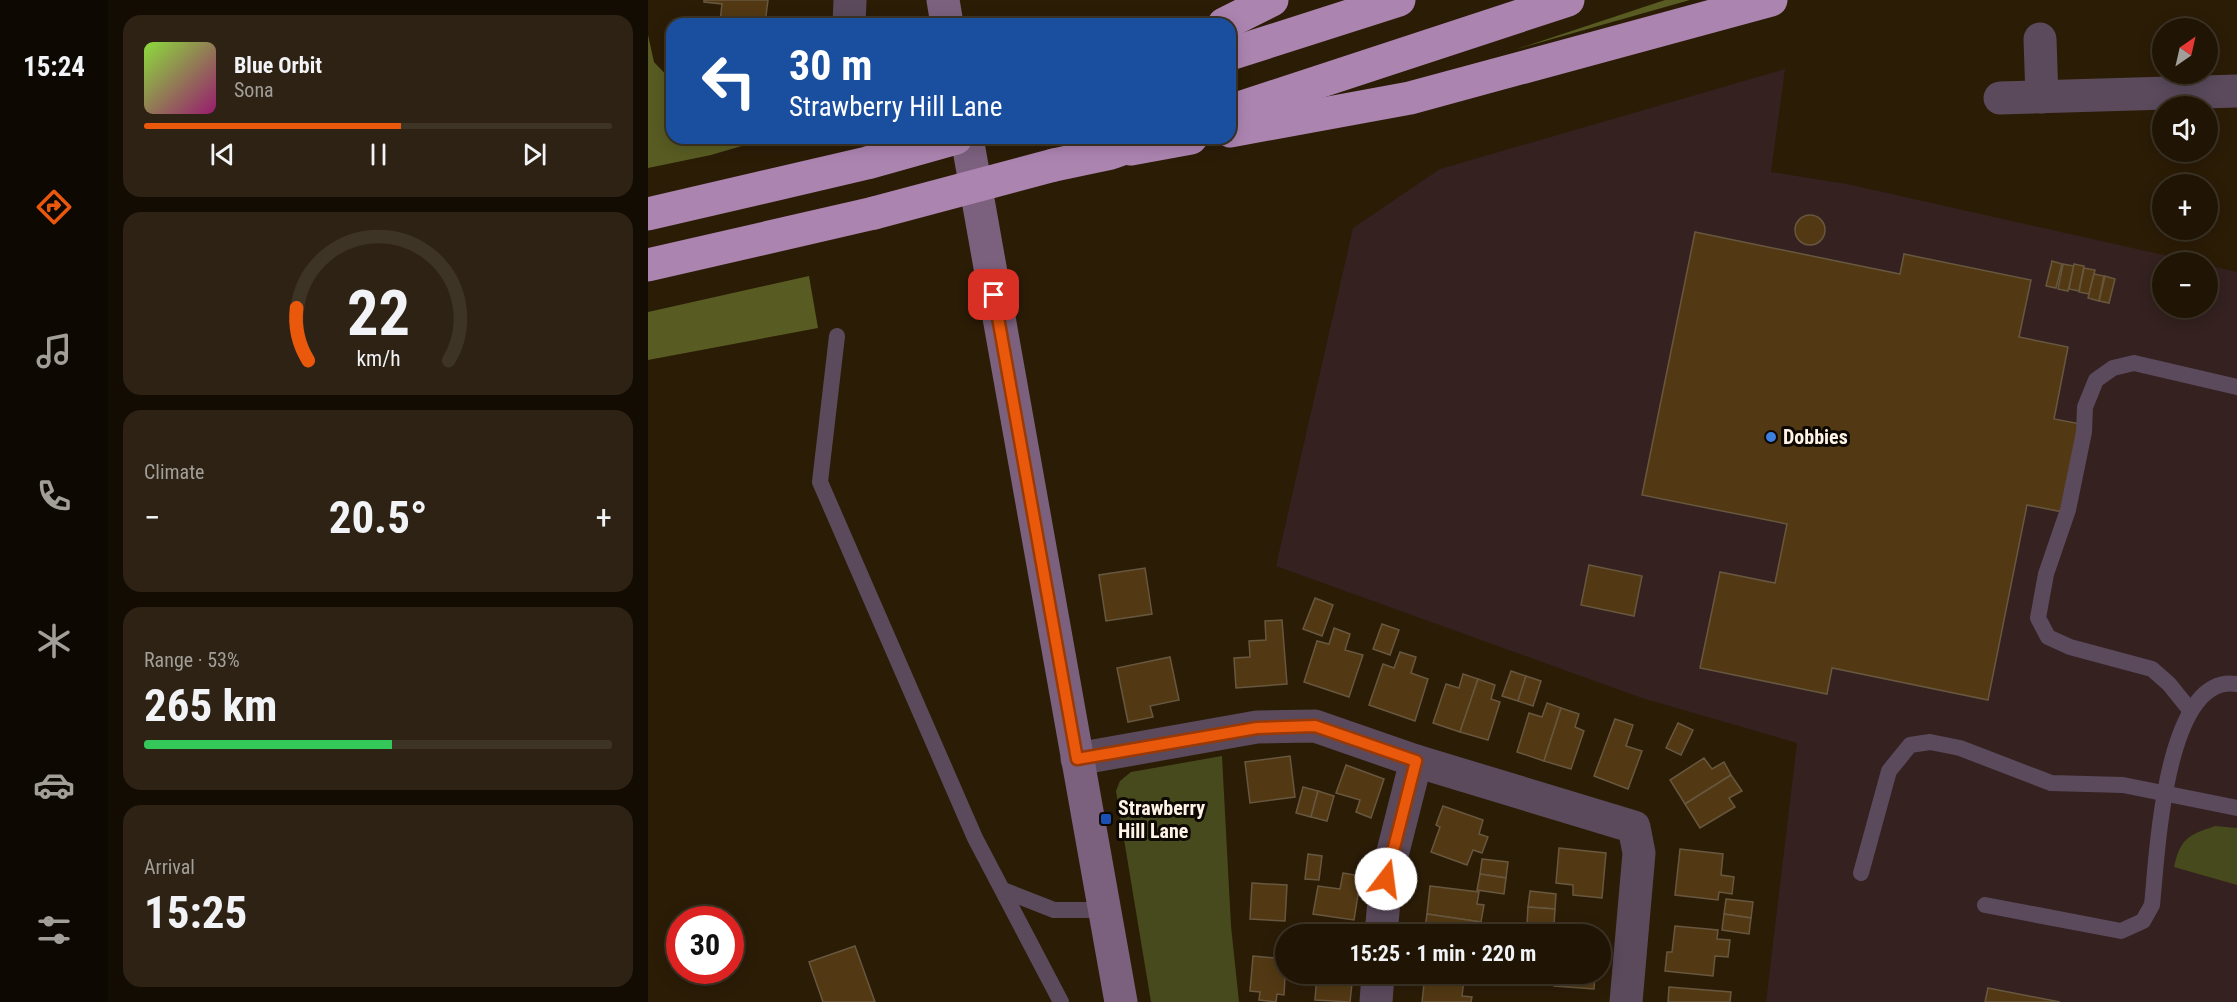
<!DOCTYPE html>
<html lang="en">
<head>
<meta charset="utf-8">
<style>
  body { margin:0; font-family:"Roboto Condensed",sans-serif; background:#2d2213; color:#f1f3f6; height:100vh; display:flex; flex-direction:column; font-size:22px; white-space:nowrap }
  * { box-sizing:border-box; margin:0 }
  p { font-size:20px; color:#a29f9a }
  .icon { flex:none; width:33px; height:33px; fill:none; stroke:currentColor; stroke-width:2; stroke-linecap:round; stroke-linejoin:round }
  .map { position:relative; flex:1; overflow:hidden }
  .side { display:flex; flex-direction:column; gap:15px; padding:15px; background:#120c02; width:540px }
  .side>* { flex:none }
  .hud { position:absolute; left:18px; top:18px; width:570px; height:126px; border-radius:18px; box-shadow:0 3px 15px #0003,0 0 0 2px #3d3426; background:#1a4fa0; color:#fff; overflow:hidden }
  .needle { width:39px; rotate:34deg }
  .buttons { position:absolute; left:1504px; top:18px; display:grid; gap:12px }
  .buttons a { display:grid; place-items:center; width:66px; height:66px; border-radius:50%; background:#201504; box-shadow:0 3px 15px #0003,0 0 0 2px #3d3426; font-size:30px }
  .speed { position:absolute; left:18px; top:906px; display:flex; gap:12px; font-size:30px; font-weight:700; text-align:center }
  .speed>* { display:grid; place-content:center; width:78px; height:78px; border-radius:50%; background:#201504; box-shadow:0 3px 15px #0003,0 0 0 2px #3d3426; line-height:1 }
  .speed .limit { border:9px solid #d22; background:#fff; color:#111 }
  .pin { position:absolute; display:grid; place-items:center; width:51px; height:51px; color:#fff; margin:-26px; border-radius:12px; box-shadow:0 3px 9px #0006 }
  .me { position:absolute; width:66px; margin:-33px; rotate:15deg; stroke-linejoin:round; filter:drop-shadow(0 0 4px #0008) }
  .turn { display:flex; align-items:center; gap:21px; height:126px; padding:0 24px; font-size:27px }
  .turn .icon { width:78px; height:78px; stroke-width:2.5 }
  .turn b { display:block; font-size:42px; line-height:51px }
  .big { font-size:45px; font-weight:700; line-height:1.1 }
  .side .card { flex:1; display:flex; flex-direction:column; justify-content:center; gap:9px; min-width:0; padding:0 21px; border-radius:18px; background:#2d2213 }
  .side .dial { align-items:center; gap:0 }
  .dial svg { height:156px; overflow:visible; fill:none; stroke:#3d3426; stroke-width:7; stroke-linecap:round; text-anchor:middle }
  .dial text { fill:#f1f3f6; stroke:none }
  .song { display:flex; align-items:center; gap:18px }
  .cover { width:72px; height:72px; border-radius:9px; background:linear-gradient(135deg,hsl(90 70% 55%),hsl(320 70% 35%)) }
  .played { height:6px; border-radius:3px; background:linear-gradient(90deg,#ea580c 55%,#3d3426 55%) }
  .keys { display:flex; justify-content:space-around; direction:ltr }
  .heat { display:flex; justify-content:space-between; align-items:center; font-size:33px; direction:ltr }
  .charge { height:9px; border-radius:4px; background:linear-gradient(90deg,#34c759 53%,#3d3426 0) }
  .trip { position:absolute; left:627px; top:924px; width:336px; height:60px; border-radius:30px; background:#201504; box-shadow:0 3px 15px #0003,0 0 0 2px #3d3426; font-weight:700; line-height:60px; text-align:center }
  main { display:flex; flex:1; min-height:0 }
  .tab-bar { display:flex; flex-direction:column; width:108px; justify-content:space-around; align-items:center; background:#0d0802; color:#a29f9a }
  .tab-bar .icon { width:42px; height:42px }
  .tab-bar .selected { color:#ea580c }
  .tab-bar b { font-size:27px; color:#f1f3f6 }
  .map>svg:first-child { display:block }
  .commercial { fill:#342120 }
  .green { fill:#474a1d }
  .forest { fill:#585c22 }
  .building { fill:#523913; stroke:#68573f; stroke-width:1.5 }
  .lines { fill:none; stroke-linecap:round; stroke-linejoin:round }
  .lane { stroke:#5a4a5c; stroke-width:16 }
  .street { stroke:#5a4a5c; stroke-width:33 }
  .secondary { stroke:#7c617e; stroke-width:33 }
  .highway { stroke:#ac84b0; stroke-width:33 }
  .highway-bridge { stroke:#ac84b0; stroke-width:33 }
  .route-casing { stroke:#983908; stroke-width:15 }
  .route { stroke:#ea580c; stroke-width:10 }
  .shop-dot { fill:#3f7fe0; stroke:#0e0802; stroke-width:2 }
  .transit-dot { fill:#1a4fb4; stroke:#0e0802; stroke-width:2 }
  .labels { text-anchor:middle; stroke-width:6; stroke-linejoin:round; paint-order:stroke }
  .poi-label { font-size:20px; font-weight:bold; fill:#fef3e6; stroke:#0e0802; text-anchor:start }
</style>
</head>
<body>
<main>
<nav class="tab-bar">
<b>15:24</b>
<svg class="icon selected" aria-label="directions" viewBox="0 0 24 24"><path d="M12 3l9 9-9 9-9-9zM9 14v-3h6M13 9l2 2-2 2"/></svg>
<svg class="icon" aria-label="music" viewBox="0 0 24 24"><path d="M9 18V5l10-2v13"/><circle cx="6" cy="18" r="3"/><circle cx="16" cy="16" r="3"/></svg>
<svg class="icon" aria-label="phone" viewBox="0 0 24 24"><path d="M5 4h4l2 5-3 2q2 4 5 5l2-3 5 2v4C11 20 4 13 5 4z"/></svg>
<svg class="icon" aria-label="climate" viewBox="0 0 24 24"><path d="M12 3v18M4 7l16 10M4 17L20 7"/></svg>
<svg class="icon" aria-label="car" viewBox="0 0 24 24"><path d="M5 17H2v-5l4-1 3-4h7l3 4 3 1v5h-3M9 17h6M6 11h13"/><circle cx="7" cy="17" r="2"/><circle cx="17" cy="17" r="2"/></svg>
<svg class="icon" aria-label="filters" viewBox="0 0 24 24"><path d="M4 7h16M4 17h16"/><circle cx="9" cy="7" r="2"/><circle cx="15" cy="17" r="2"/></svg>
</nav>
<section class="side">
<div class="card">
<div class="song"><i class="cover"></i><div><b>Blue Orbit</b><p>Sona</p></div></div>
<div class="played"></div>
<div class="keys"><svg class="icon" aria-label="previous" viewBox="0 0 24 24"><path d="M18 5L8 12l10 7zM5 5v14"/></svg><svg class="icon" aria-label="pause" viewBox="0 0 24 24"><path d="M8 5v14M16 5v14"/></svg><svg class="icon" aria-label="next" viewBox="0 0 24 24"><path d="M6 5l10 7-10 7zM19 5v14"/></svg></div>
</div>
<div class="card dial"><svg viewBox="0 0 100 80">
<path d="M14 69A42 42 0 1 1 86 69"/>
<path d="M14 69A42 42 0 0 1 8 42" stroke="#ea580c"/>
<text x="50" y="56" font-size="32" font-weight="700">22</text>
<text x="50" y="72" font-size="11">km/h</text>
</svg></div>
<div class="card"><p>Climate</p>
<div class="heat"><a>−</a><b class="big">20.5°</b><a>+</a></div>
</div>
<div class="card"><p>Range · 53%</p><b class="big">265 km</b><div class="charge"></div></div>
<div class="card"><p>Arrival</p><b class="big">15:25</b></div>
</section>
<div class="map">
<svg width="1589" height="1002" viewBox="0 0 1589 1002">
  <rect width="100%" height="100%" fill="#2b1c06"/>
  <polygon class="commercial" points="1137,69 1123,172 1199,184 1547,262 1515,262 1515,308 1560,308 1560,265 1589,272 1589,1002 1118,1002 1149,743 994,698 628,566 705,228 792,169"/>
  <g class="green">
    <polygon points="574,756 583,926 591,1002 503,1002 468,791 472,781 483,772"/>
    <path d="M1567,826L1589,828V885L1526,867C1532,839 1540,835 1567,826Z"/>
  </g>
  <g class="forest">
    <polygon points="1017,0 1042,0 869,49"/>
    <polygon points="0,35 6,62 24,81 24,138 121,138 63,155 0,168"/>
    <polygon points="161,276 170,328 0,360 0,312"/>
  </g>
  <g class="building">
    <polygon points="56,0 120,0 117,24 72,21 74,4 56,2"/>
    <circle cx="1162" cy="230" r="15"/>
    <polygon points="1047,232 1252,274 1256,254 1383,280 1371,337 1420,347 1406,419 1433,424 1415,512 1379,505 1340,700 1184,668 1179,694 1052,668 1072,572 1127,583 1139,524 994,495"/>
    <polygon points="1404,261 1414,264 1408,288 1398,286"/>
    <polygon points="1415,264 1426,266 1420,291 1410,289"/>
    <polygon points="1426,264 1436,266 1431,291 1421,289"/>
    <polygon points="1436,268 1447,270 1441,294 1431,292"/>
    <polygon points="1446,274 1456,276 1451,301 1440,298"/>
    <polygon points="1457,276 1467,279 1461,303 1451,301"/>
    <polygon points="941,565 994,576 986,616 933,605"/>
    <polygon points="497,568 504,614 458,621 451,575"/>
    <polygon points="667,598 685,605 674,636 655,629"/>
    <polygon points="634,620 639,684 588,688 586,658 602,657 601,641 618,640 617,621"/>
    <polygon points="734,624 751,630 742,655 725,649"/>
    <polygon points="686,628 702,634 697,650 715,655 701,697 656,682 669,641 681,644"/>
    <polygon points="752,652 768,657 763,673 780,679 767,721 721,705 735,664 746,668"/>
    <polygon points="522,657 531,700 502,706 505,717 480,722 469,668"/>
    <polygon points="863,671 878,676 870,701 854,696"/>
    <polygon points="815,674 830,679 812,732 785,723 798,684 811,688"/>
    <polygon points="878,676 893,681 885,706 870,701"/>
    <polygon points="830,679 847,685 843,699 852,702 840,740 812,732"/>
    <polygon points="899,703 913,708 896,761 869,752 881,713 894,717"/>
    <polygon points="913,708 931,714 927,727 936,731 923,769 896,761"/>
    <polygon points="967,719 985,725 978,746 994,751 980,789 946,776"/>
    <polygon points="1030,723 1045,730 1033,755 1018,748"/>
    <polygon points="642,756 647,797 602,803 597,762"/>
    <polygon points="1056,758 1064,769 1076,762 1083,775 1037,804 1022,780"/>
    <polygon points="698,765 736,779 723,818 708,812 712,800 688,793"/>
    <polygon points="1083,775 1094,791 1081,798 1087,807 1052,828 1037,804"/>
    <polygon points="655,787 670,791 663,817 648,813"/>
    <polygon points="670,791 686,796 679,821 663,817"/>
    <polygon points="795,806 835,820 831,834 840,837 834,853 825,850 819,865 783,852 792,827 788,825"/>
    <polygon points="911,848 958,853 954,898 925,895 925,885 908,883"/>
    <polygon points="1032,849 1075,854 1073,875 1086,877 1084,894 1071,892 1070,900 1027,895"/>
    <polygon points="660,854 674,856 671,880 657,879"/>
    <polygon points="834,859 860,862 858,878 832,874"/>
    <polygon points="695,873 713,876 706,920 665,914 670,886 692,889"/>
    <polygon points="832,874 858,878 856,894 829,890"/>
    <polygon points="604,883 639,885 637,921 602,919"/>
    <polygon points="782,886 831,892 829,904 836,905 833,922 779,914"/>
    <polygon points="882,891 908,894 907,909 880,907"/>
    <polygon points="1078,899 1105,902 1103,918 1076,914"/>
    <polygon points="880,907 907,909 906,925 879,923"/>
    <polygon points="779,914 833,922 832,934 776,934"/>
    <polygon points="1076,914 1103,918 1101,934 1074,930"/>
    <polygon points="1027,926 1070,930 1069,939 1082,940 1080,957 1067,956 1065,976 1017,971 1019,952 1024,952"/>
    <polygon points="910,929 951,932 951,934 909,934"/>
    <polygon points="207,946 227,1002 175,1002 161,962"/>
    <polygon points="605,956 638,959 636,995 629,994 628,1002 611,1000 612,992 602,991"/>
    <polygon points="669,974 705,974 702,1002 667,1000"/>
    <polygon points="822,974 849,974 848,983 821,979"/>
    <polygon points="907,974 947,974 946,989 906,986"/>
    <polygon points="777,975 816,980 814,996 824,997 823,1002 774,1002"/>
    <polygon points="1021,987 1083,992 1082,1002 1020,1002"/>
    <polygon points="1340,988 1412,1002 1337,1002"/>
  </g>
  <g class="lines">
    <g class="lane">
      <polyline points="189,336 172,482 327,838 413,1002"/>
      <polyline points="1542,710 1521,684 1504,669 1422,647 1400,637 1390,618 1398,574 1420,510 1436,432 1437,407 1448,380 1465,368 1486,363 1589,387"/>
      <polyline points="1213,873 1241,771 1262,745 1282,742 1312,748 1403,783 1475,785 1589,808"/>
      <polyline points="355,890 406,910 456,910"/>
      <path d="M1337,905L1473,931L1495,921L1504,905C1509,859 1516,672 1589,684"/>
    </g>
    <g class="street">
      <polyline points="201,24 202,0"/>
      <polyline points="1392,39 1394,97"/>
      <polyline points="1352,98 1589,91"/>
      <polyline points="429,759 609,727 667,726 768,761 986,827 991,853 978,1002"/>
      <polyline points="733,934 738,879 768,761"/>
      <polyline points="728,1002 730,974"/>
    </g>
    <g class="secondary">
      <polyline points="295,0 299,24"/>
      <polyline points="319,138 473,1002"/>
    </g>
    <g class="highway">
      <polyline points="576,24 624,0"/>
      <polyline points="582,54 751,0"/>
      <polyline points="582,111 920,0"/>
      <polyline points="582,131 762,98 1123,0"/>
      <polyline points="483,149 543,138"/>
      <polyline points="406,165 463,153 505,138"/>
      <polyline points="0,214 219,163 308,138"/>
      <polyline points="0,265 226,213"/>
    </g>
    <polyline class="highway-bridge" points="226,213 406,165"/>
  </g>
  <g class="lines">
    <g class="route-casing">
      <polyline id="route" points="346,295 429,759 609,728 667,726 768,761 738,879"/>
    </g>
    <use href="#route" class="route"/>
  </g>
  <circle class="shop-dot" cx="1123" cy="437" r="6"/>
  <rect class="transit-dot" x="452" y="813" width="12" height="12" rx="3"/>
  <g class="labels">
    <g class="poi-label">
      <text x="1135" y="444">Dobbies</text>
      <text x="470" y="815">Strawberry<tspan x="470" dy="23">Hill Lane</tspan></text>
    </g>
  </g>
</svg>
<div class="buttons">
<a><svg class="needle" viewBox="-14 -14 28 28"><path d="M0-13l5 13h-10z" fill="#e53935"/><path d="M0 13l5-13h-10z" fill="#a29f9a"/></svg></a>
<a><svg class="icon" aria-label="sound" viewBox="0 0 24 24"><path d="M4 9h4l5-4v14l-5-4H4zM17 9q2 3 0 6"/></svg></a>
<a>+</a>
<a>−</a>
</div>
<div class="speed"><div class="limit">30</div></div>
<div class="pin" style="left:346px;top:295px;background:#d93025"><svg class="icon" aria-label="arrive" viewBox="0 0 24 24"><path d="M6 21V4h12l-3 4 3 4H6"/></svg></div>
<svg class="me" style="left:738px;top:879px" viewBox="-20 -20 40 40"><circle r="19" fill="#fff"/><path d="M0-13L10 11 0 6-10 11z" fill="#ea580c"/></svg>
<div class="trip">15:25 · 1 min · 220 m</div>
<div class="hud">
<div class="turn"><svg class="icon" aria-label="left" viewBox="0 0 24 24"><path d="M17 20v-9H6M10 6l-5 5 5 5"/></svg><div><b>30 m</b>Strawberry Hill Lane</div></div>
</div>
</div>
</main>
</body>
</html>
